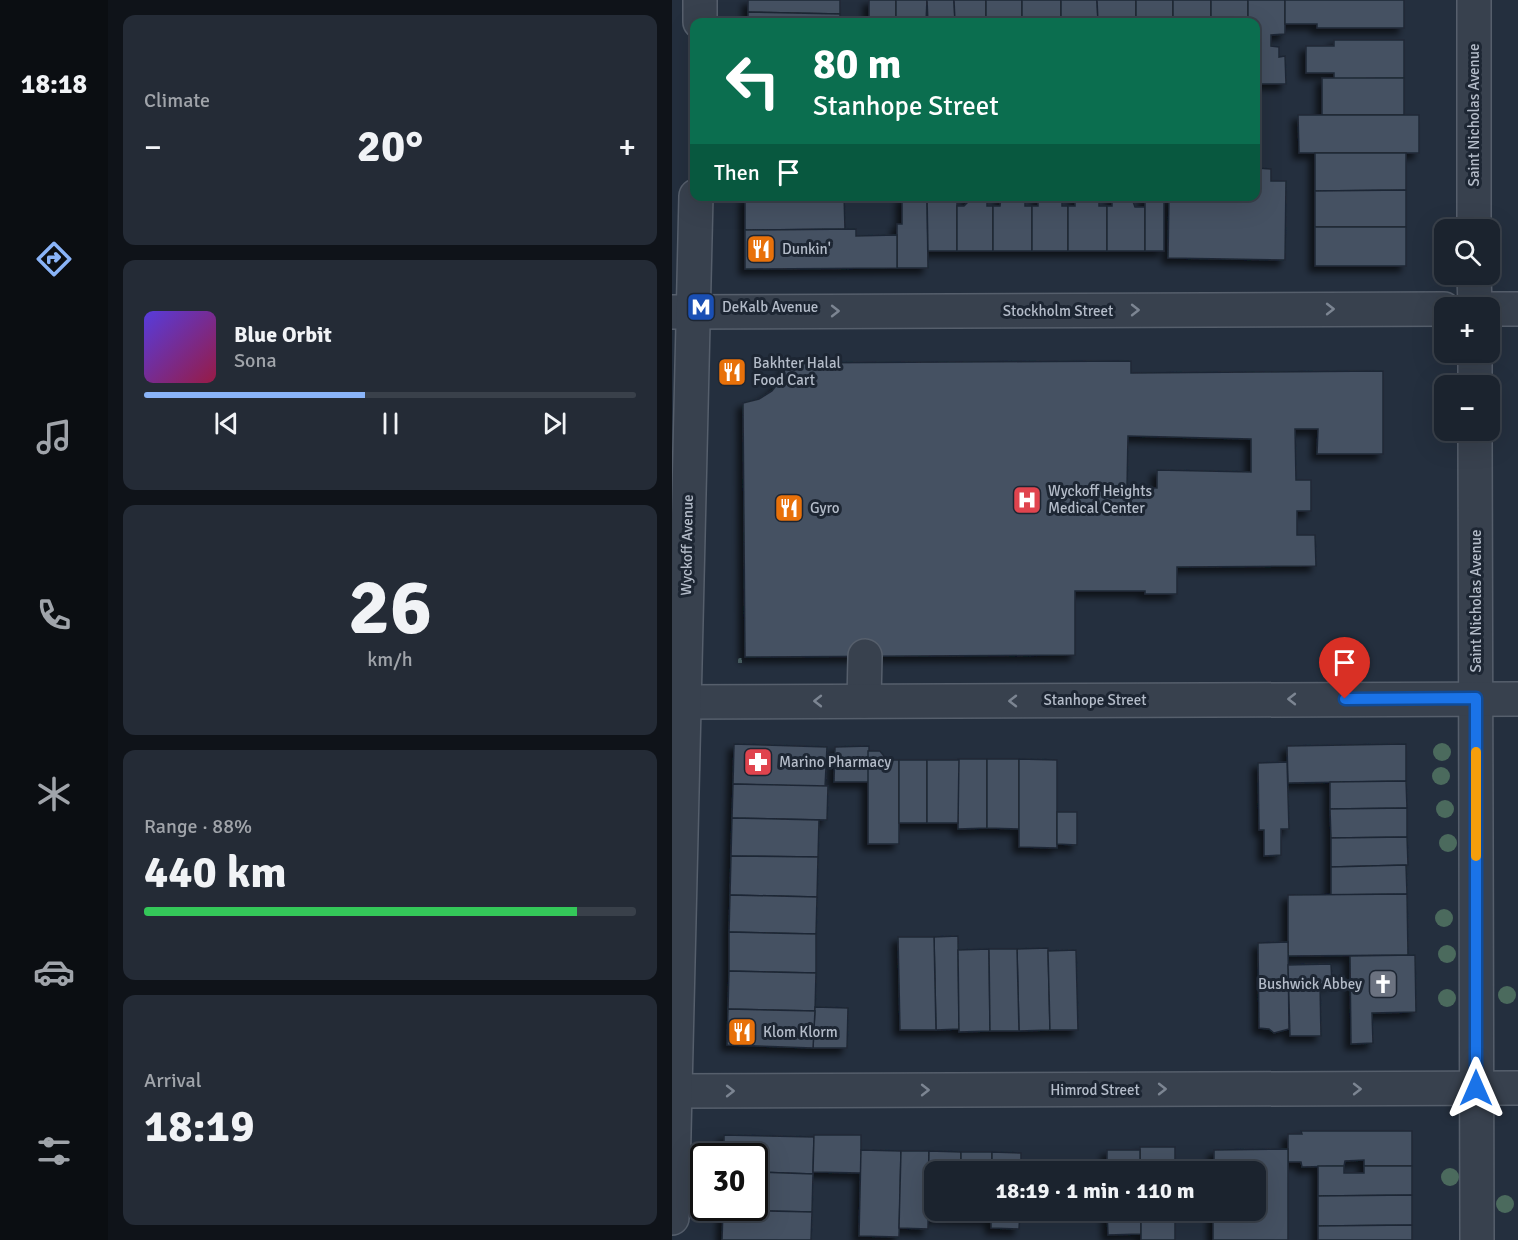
<!DOCTYPE html>
<html lang="en">
<head>
<meta charset="utf-8">
<style>
  body { margin:0; font-family:Signika,sans-serif; background:#242b36; color:#f1f3f6; height:100vh; display:flex; flex-direction:column; font-size:22px; white-space:nowrap }
  * { box-sizing:border-box; margin:0 }
  p { font-size:20px; color:#a0a4aa }
  .icon { flex:none; width:33px; height:33px; fill:none; stroke:currentColor; stroke-width:2; stroke-linecap:round; stroke-linejoin:round }
  .map { position:relative; flex:1; overflow:hidden }
  .sheet { display:flex; flex-direction:column; gap:15px; padding:15px; background:#0f1319; width:564px }
  .sheet>* { flex:none }
  .banner { position:absolute; left:18px; top:18px; width:570px; height:183px; border-radius:12px; box-shadow:0 6px 24px #0002,0 0 0 2px #39404a; background:#0b6e4f; color:#fff; overflow:hidden }
  .controls { position:absolute; left:762px; top:219px; display:grid; gap:12px }
  .controls a { display:grid; place-items:center; width:66px; height:66px; border-radius:12px; background:#1b232e; box-shadow:0 6px 24px #0002,0 0 0 2px #39404a; font-size:30px }
  .speed { position:absolute; left:18px; top:1143px; display:flex; gap:12px; font-size:30px; font-weight:700; text-align:center }
  .speed>* { display:grid; place-content:center; width:78px; height:78px; border-radius:50%; background:#1b232e; box-shadow:0 6px 24px #0002,0 0 0 2px #39404a; line-height:1 }
  .speed .limit { border:3px solid #111; border-radius:9px; background:#fff; color:#111 }
  .pin { position:absolute; display:grid; place-items:center; width:51px; height:51px; color:#fff; margin:-62px -26px; border-radius:50% 50% 50% 0; rotate:-45deg; box-shadow:0 0 6px #0007 }
  .pin .icon { rotate:45deg }
  .me { position:absolute; width:66px; margin:-33px; rotate:0deg; stroke-linejoin:round; filter:drop-shadow(0 0 4px #0008) }
  .turn { display:flex; align-items:center; gap:21px; height:126px; padding:0 24px; font-size:27px }
  .turn .icon { width:78px; height:78px; stroke-width:2.5 }
  .turn b { display:block; font-size:42px; line-height:51px }
  .then { display:flex; align-items:center; height:57px; padding:0 24px; background:#0003; gap:12px; font-size:22px }
  .big { font-size:45px; font-weight:700; line-height:1.1 }
  .sheet .card { flex:1; display:flex; flex-direction:column; justify-content:center; gap:9px; min-width:0; padding:0 21px; border-radius:12px; background:#242b36 }
  .sheet .dial { align-items:center; gap:0 }
  .dial b { font-size:78px; line-height:1 }
  .song { display:flex; align-items:center; gap:18px }
  .cover { width:72px; height:72px; border-radius:9px; background:linear-gradient(135deg,hsl(250 70% 55%),hsl(340 70% 35%)) }
  .played { height:6px; border-radius:3px; background:linear-gradient(90deg,#8ab4f8 45%,#39404a 45%) }
  .keys { display:flex; justify-content:space-around; direction:ltr }
  .heat { display:flex; justify-content:space-between; align-items:center; font-size:33px; direction:ltr }
  .charge { height:9px; border-radius:4px; background:linear-gradient(90deg,#34c759 88%,#39404a 0) }
  .trip { position:absolute; left:252px; top:1161px; width:342px; height:60px; border-radius:12px; background:#1b232e; box-shadow:0 6px 24px #0002,0 0 0 2px #39404a; font-weight:700; line-height:60px; text-align:center }
  main { display:flex; flex:1; min-height:0 }
  .menu { display:flex; flex-direction:column; width:108px; justify-content:space-around; align-items:center; background:#0b0e12; color:#a0a4aa }
  .menu .icon { width:42px; height:42px }
  .menu .on { color:#8ab4f8 }
  .menu b { font-size:27px; color:#f1f3f6 }
  .map>svg:first-child { display:block }
  .building { fill:#455162; stroke:#1f2835; stroke-width:1.5; fill-rule:evenodd; filter:url(#shadow) }
  .lines { fill:none; stroke-linecap:round; stroke-linejoin:round }
  .minor-casing { stroke:#565f6c; stroke-width:36 }
  .path { stroke:#44595c; stroke-width:4; stroke-dasharray:4.5 4.5; stroke-linecap:butt }
  .minor { stroke:#38414e; stroke-width:33 }
  .tree { fill:#4b6a5d }
  .oneway { stroke:#7c8592 }
  .route-casing { stroke:#114b97; stroke-width:15 }
  .route { stroke:#1a73e8; stroke-width:10 }
  .slow { stroke:#f59e0b; stroke-width:10 }
  .labels { text-anchor:middle; stroke-width:6; stroke-linejoin:round; paint-order:stroke }
  .street-label { font-size:15px; fill:#b4bcc9; stroke:#1d2633 }
  .poi-label { font-size:15px; fill:#b4bcc9; stroke:#1d2633; text-anchor:start }
</style>
</head>
<body>
<main>
<nav class="menu">
<b>18:18</b>
<svg class="icon on" aria-label="directions" viewBox="0 0 24 24"><path d="M12 3l9 9-9 9-9-9zM9 14v-3h6M13 9l2 2-2 2"/></svg>
<svg class="icon" aria-label="music" viewBox="0 0 24 24"><path d="M9 18V5l10-2v13"/><circle cx="6" cy="18" r="3"/><circle cx="16" cy="16" r="3"/></svg>
<svg class="icon" aria-label="phone" viewBox="0 0 24 24"><path d="M5 4h4l2 5-3 2q2 4 5 5l2-3 5 2v4C11 20 4 13 5 4z"/></svg>
<svg class="icon" aria-label="climate" viewBox="0 0 24 24"><path d="M12 3v18M4 7l16 10M4 17L20 7"/></svg>
<svg class="icon" aria-label="car" viewBox="0 0 24 24"><path d="M5 17H2v-5l4-1 3-4h7l3 4 3 1v5h-3M9 17h6M6 11h13"/><circle cx="7" cy="17" r="2"/><circle cx="17" cy="17" r="2"/></svg>
<svg class="icon" aria-label="filters" viewBox="0 0 24 24"><path d="M4 7h16M4 17h16"/><circle cx="9" cy="7" r="2"/><circle cx="15" cy="17" r="2"/></svg>
</nav>
<section class="sheet">
<div class="card"><p>Climate</p>
<div class="heat"><a>−</a><b class="big">20°</b><a>+</a></div>
</div>
<div class="card">
<div class="song"><i class="cover"></i><div><b>Blue Orbit</b><p>Sona</p></div></div>
<div class="played"></div>
<div class="keys"><svg class="icon" aria-label="previous" viewBox="0 0 24 24"><path d="M18 5L8 12l10 7zM5 5v14"/></svg><svg class="icon" aria-label="pause" viewBox="0 0 24 24"><path d="M8 5v14M16 5v14"/></svg><svg class="icon" aria-label="next" viewBox="0 0 24 24"><path d="M6 5l10 7-10 7zM19 5v14"/></svg></div>
</div>
<div class="card dial"><b>26</b><p>km/h</p></div>
<div class="card"><p>Range · 88%</p><b class="big">440 km</b><div class="charge"></div></div>
<div class="card"><p>Arrival</p><b class="big">18:19</b></div>
</section>
<div class="map">
<svg width="846" height="1240" viewBox="0 0 846 1240">
  <defs>
    <filter id="shadow"><feDropShadow dx="-5.5" dy="5.5" stdDeviation="3" flood-color="#0009"/></filter>
  </defs>
  <rect width="100%" height="100%" fill="#242f3e"/>
  <g class="building">
    <polygon points="76,0 168,0 168,14 76,12"/>
    <rect x="197" y="0" width="27" height="21"/>
    <polygon points="224,0 255,0 254,22 224,22"/>
    <polygon points="255,0 282,0 283,22 256,22"/>
    <polygon points="282,0 314,0 314,22 283,22"/>
    <rect x="314" y="0" width="36" height="22"/>
    <rect x="350" y="0" width="39" height="22"/>
    <polygon points="389,0 425,0 426,22 389,22"/>
    <polygon points="425,0 464,0 464,22 426,22"/>
    <rect x="464" y="0" width="37" height="22"/>
    <rect x="501" y="0" width="38" height="22"/>
    <rect x="539" y="0" width="37" height="22"/>
    <polygon points="576,0 613,0 613,34 599,35 599,46 607,47 607,57 613,56 614,84 584,84 584,22 576,22"/>
    <polygon points="613,0 732,0 732,28 645,28 645,24 613,24"/>
    <polygon points="76,12 168,14 168,22 76,22"/>
    <polygon points="662,40 732,40 732,78 662,79 662,73 634,73 634,46 662,46"/>
    <rect x="650" y="78" width="82" height="37"/>
    <polygon points="626,115 747,115 747,153 627,153"/>
    <polygon points="643,153 734,153 734,190 643,191"/>
    <polygon points="584,168 599,169 599,181 614,181 613,260 496,258 497,196 584,196"/>
    <polygon points="734,190 734,227 643,227 643,191"/>
    <polygon points="73,196 172,196 173,229 73,230"/>
    <polygon points="230,196 255,196 256,268 225,268 225,224 230,224"/>
    <polygon points="255,196 285,196 285,251 256,251"/>
    <polygon points="296,196 315,196 315,206 321,206 321,251 285,251 285,206 292,206 296,202"/>
    <polygon points="329,196 353,196 353,206 360,206 360,251 321,251 321,206 328,206"/>
    <polygon points="366,196 390,196 390,206 396,206 396,251 360,251 360,206 366,206"/>
    <polygon points="403,196 427,196 427,206 435,206 435,251 396,251 396,206 403,206"/>
    <polygon points="440,196 459,196 463,207 473,207 473,251 435,251 435,206 440,206"/>
    <rect x="473" y="196" width="19" height="55"/>
    <rect x="643" y="227" width="91" height="39"/>
    <polygon points="184,229 184,236 225,235 225,268 73,269 73,230"/>
    <path d="M459,361V373L711,371V454H645L646,429H623L624,480H639V511H625V535H643L644,566L505,567V594H473V591H403V655L73,657L71,403L87,399L100,391L110,378L115,363ZM456,436L579,439V472L485,470V488L455,487Z"/>
    <polygon points="62,744 155,747 153,787 61,784"/>
    <polygon points="734,744 734,781 616,783 615,746"/>
    <polygon points="197,746 197,782 162,782 163,747"/>
    <polygon points="196,751 208,751 215,760 227,760 227,844 196,844"/>
    <polygon points="286,759 315,759 315,828 286,829"/>
    <polygon points="315,759 347,759 347,829 315,828"/>
    <polygon points="347,759 385,760 385,848 347,847"/>
    <rect x="227" y="760" width="28" height="63"/>
    <polygon points="255,760 287,760 286,823 255,823"/>
    <polygon points="615,762 617,829 609,829 609,855 592,856 592,830 587,830 586,763"/>
    <polygon points="734,781 735,808 658,809 658,782"/>
    <polygon points="61,784 156,786 155,820 60,818"/>
    <polygon points="735,808 735,837 659,838 658,809"/>
    <polygon points="385,812 405,812 405,845 385,844"/>
    <polygon points="60,818 147,820 146,857 59,856"/>
    <polygon points="735,837 736,865 659,867 659,838"/>
    <polygon points="59,856 146,857 145,897 58,895"/>
    <polygon points="734,865 735,894 659,895 659,867"/>
    <polygon points="735,894 736,955 616,956 616,895"/>
    <polygon points="58,895 145,897 144,934 57,932"/>
    <polygon points="57,932 144,934 144,973 57,971"/>
    <polygon points="286,936 287,1029 264,1030 262,937"/>
    <polygon points="226,937 262,937 264,1030 228,1030"/>
    <polygon points="616,942 617,1029 602,1033 597,1029 587,1028 586,943"/>
    <polygon points="376,948 378,1030 347,1031 345,949"/>
    <polygon points="317,949 318,1031 287,1032 286,950"/>
    <polygon points="317,949 345,949 347,1031 318,1031"/>
    <polygon points="404,950 406,1030 378,1030 376,951"/>
    <polygon points="743,955 744,1012 700,1013 701,1043 679,1044 678,956"/>
    <polygon points="659,964 660,984 648,984 649,1036 618,1036 616,965"/>
    <polygon points="57,971 144,973 143,1011 56,1009"/>
    <polygon points="143,1007 176,1008 175,1048 141,1048"/>
    <polygon points="56,1009 143,1011 141,1048 55,1045"/>
    <polygon points="629,1131 740,1131 740,1166 692,1166 692,1160 673,1161 672,1166 630,1167 629,1162 616,1162 616,1134 630,1134"/>
    <polygon points="52,1135 142,1137 141,1174 82,1172 82,1156 52,1156"/>
    <polygon points="142,1135 189,1135 189,1173 141,1172"/>
    <rect x="468" y="1147" width="35" height="25"/>
    <polygon points="616,1149 616,1240 541,1240 541,1210 584,1210 584,1172 542,1172 542,1150"/>
    <polygon points="189,1150 229,1151 227,1237 187,1236"/>
    <rect x="435" y="1150" width="33" height="22"/>
    <polygon points="229,1151 257,1151 256,1229 227,1228"/>
    <polygon points="257,1151 289,1152 289,1172 262,1172 262,1210 288,1210 288,1218 256,1217"/>
    <rect x="289" y="1152" width="31" height="20"/>
    <polygon points="320,1152 349,1153 349,1172 320,1172"/>
    <polygon points="646,1166 672,1166 672,1173 692,1173 692,1166 740,1166 740,1195 646,1196"/>
    <polygon points="82,1172 141,1174 140,1212 51,1210 51,1208 82,1208"/>
    <polygon points="740,1195 740,1225 646,1226 646,1196"/>
    <polygon points="51,1210 140,1212 139,1240 50,1240"/>
    <polygon points="288,1210 319,1210 319,1219 288,1218"/>
    <polygon points="319,1210 348,1210 347,1229 319,1228"/>
    <polygon points="435,1210 469,1210 469,1234 436,1235"/>
    <rect x="469" y="1210" width="34" height="30"/>
    <polygon points="740,1225 740,1240 646,1240 646,1226"/>
  </g>
  <g class="lines">
    <g class="minor-casing">
      <g id="minor">
        <polyline points="802,0 802,230"/>
        <polyline points="28,22 28,0"/>
        <polyline points="802,274 803,308"/>
        <polyline points="818,309 846,309"/>
        <polyline points="0,312 772,309"/>
        <polyline points="803,352 803,386"/>
        <polyline points="803,430 805,1240"/>
        <polyline points="192,701 193,656"/>
        <polyline points="0,702 846,699"/>
        <polyline points="0,1091 846,1088"/>
        <polyline points="0,1218 24,196"/>
      </g>
    </g>
    <polyline class="path" points="68,663 68,660 74,660"/>
    <use href="#minor" class="minor"/>
  </g>
  <g class="tree">
    <circle cx="770" cy="752" r="9"/>
    <circle cx="769" cy="776" r="9"/>
    <circle cx="773" cy="809" r="9"/>
    <circle cx="776" cy="843" r="9"/>
    <circle cx="772" cy="918" r="9"/>
    <circle cx="775" cy="954" r="9"/>
    <circle cx="835" cy="995" r="9"/>
    <circle cx="775" cy="998" r="9"/>
    <circle cx="778" cy="1177" r="9"/>
    <circle cx="833" cy="1204" r="9"/>
  </g>
  <defs><path id="oneway-chevron" d="M-2-3.5L2.5 0L-2 3.5" fill="none" stroke-width="1.6" stroke-linecap="round" stroke-linejoin="round" transform="scale(1.5)"/></defs>
  <g class="oneway">
    <use href="#oneway-chevron" transform="translate(658 309)"/>
    <use href="#oneway-chevron" transform="translate(463 310)"/>
    <use href="#oneway-chevron" transform="translate(163 311)"/>
    <use href="#oneway-chevron" transform="translate(620 699) rotate(180)"/>
    <use href="#oneway-chevron" transform="translate(146 701) rotate(180)"/>
    <use href="#oneway-chevron" transform="translate(341 701) rotate(180)"/>
    <use href="#oneway-chevron" transform="translate(490 1089)"/>
    <use href="#oneway-chevron" transform="translate(685 1089)"/>
    <use href="#oneway-chevron" transform="translate(253 1090)"/>
    <use href="#oneway-chevron" transform="translate(58 1091)"/>
  </g>
  <g class="lines">
    <g class="route-casing">
      <polyline id="route" points="673,699 804,698 804,1088"/>
    </g>
    <use href="#route" class="route"/>
    <polyline class="slow" points="804,752 804,856"/>
  </g>
  <defs>
    <g id="restaurant-square" transform="scale(1.5)"><rect x="-9" y="-9" width="18" height="18" rx="4" fill="#e8710a" stroke="#1d2633"/><path d="M-5-6h1v4h1v-4h1v4h1v-4h1v5L-1.5 .5V6h-2V.5L-5-1ZM5-6V6H3V1.5H1.5Q1.5-4 5-6Z" fill="#fff"/></g>
    <g id="metro-square" transform="scale(1.5)"><rect x="-9" y="-9" width="18" height="18" rx="4" fill="#1a4fb4" stroke="#1d2633"/><path d="M-5.5 5V-5H-3L0 0L3-5H5.5V5H3V-.5L0 4L-3-.5V5Z" fill="#fff"/></g>
    <g id="hospital-square" transform="scale(1.5)"><rect x="-9" y="-9" width="18" height="18" rx="4" fill="#e0444e" stroke="#1d2633"/><path d="M-5-5h3v3.5h4V-5h3V5h-3V1.5h-4V5h-3Z" fill="#fff"/></g>
    <g id="pharmacy-square" transform="scale(1.5)"><rect x="-9" y="-9" width="18" height="18" rx="4" fill="#e0444e" stroke="#1d2633"/><path d="M-2-6h4v4h4v4h-4v4h-4v-4h-4v-4h4Z" fill="#fff"/></g>
    <g id="church-square" transform="scale(1.5)"><rect x="-9" y="-9" width="18" height="18" rx="4" fill="#6b7280" stroke="#1d2633"/><path d="M-1.2-6h2.4v3.5h3.3v2.4h-3.3V6h-2.4V-.1h-3.3v-2.4h3.3Z" fill="#fff"/></g>
  </defs>
  <g fill-rule="evenodd">
    <use href="#restaurant-square" x="89" y="249"/>
    <use href="#metro-square" x="29" y="307"/>
    <use href="#restaurant-square" x="60" y="372"/>
    <use href="#hospital-square" x="355" y="500"/>
    <use href="#restaurant-square" x="117" y="508"/>
    <use href="#pharmacy-square" x="86" y="762"/>
    <use href="#church-square" x="711" y="984"/>
    <use href="#restaurant-square" x="70" y="1032"/>
  </g>
  <g class="labels">
    <g class="street-label">
      <text transform="translate(802 115) rotate(-90)" y="5">Saint Nicholas Avenue</text>
      <text x="386" y="316">Stockholm Street</text>
      <text transform="translate(15 545) rotate(-89)" y="5">Wyckoff Avenue</text>
      <text transform="translate(804 601) rotate(-90)" y="5">Saint Nicholas Avenue</text>
      <text x="423" y="705">Stanhope Street</text>
      <text x="423" y="1095">Himrod Street</text>
    </g>
    <g class="poi-label">
      <text x="110" y="254">Dunkin'</text>
      <text x="50" y="312">DeKalb Avenue</text>
      <text x="81" y="368">Bakhter Halal<tspan x="81" dy="17">Food Cart</tspan></text>
      <text x="376" y="496">Wyckoff Heights<tspan x="376" dy="17">Medical Center</tspan></text>
      <text x="138" y="513">Gyro</text>
      <text x="107" y="767">Marino Pharmacy</text>
      <text x="690" y="989" text-anchor="end">Bushwick Abbey</text>
      <text x="91" y="1037">Klom Klorm</text>
    </g>
  </g>
</svg>
<div class="controls">
<a><svg class="icon" aria-label="search" viewBox="0 0 24 24"><circle cx="10" cy="10" r="6"/><path d="M15 15l6 6"/></svg></a>
<a>+</a>
<a>−</a>
</div>
<div class="speed"><div class="limit">30</div></div>
<div class="pin" style="left:673px;top:699px;background:#d93025"><svg class="icon" aria-label="arrive" viewBox="0 0 24 24"><path d="M6 21V4h12l-3 4 3 4H6"/></svg></div>
<svg class="me" style="left:804px;top:1088px" viewBox="-20 -20 40 40"><path d="M0-17L14 15 0 8-14 15z" fill="#1a73e8" stroke="#fff" stroke-width="4"/></svg>
<div class="trip">18:19 · 1 min · 110 m</div>
<div class="banner">
<div class="turn"><svg class="icon" aria-label="left" viewBox="0 0 24 24"><path d="M17 20v-9H6M10 6l-5 5 5 5"/></svg><div><b>80 m</b>Stanhope Street</div></div>
<div class="then">Then<svg class="icon" aria-label="arrive" viewBox="0 0 24 24"><path d="M6 21V4h12l-3 4 3 4H6"/></svg></div>
</div>
</div>
</main>
</body>
</html>
